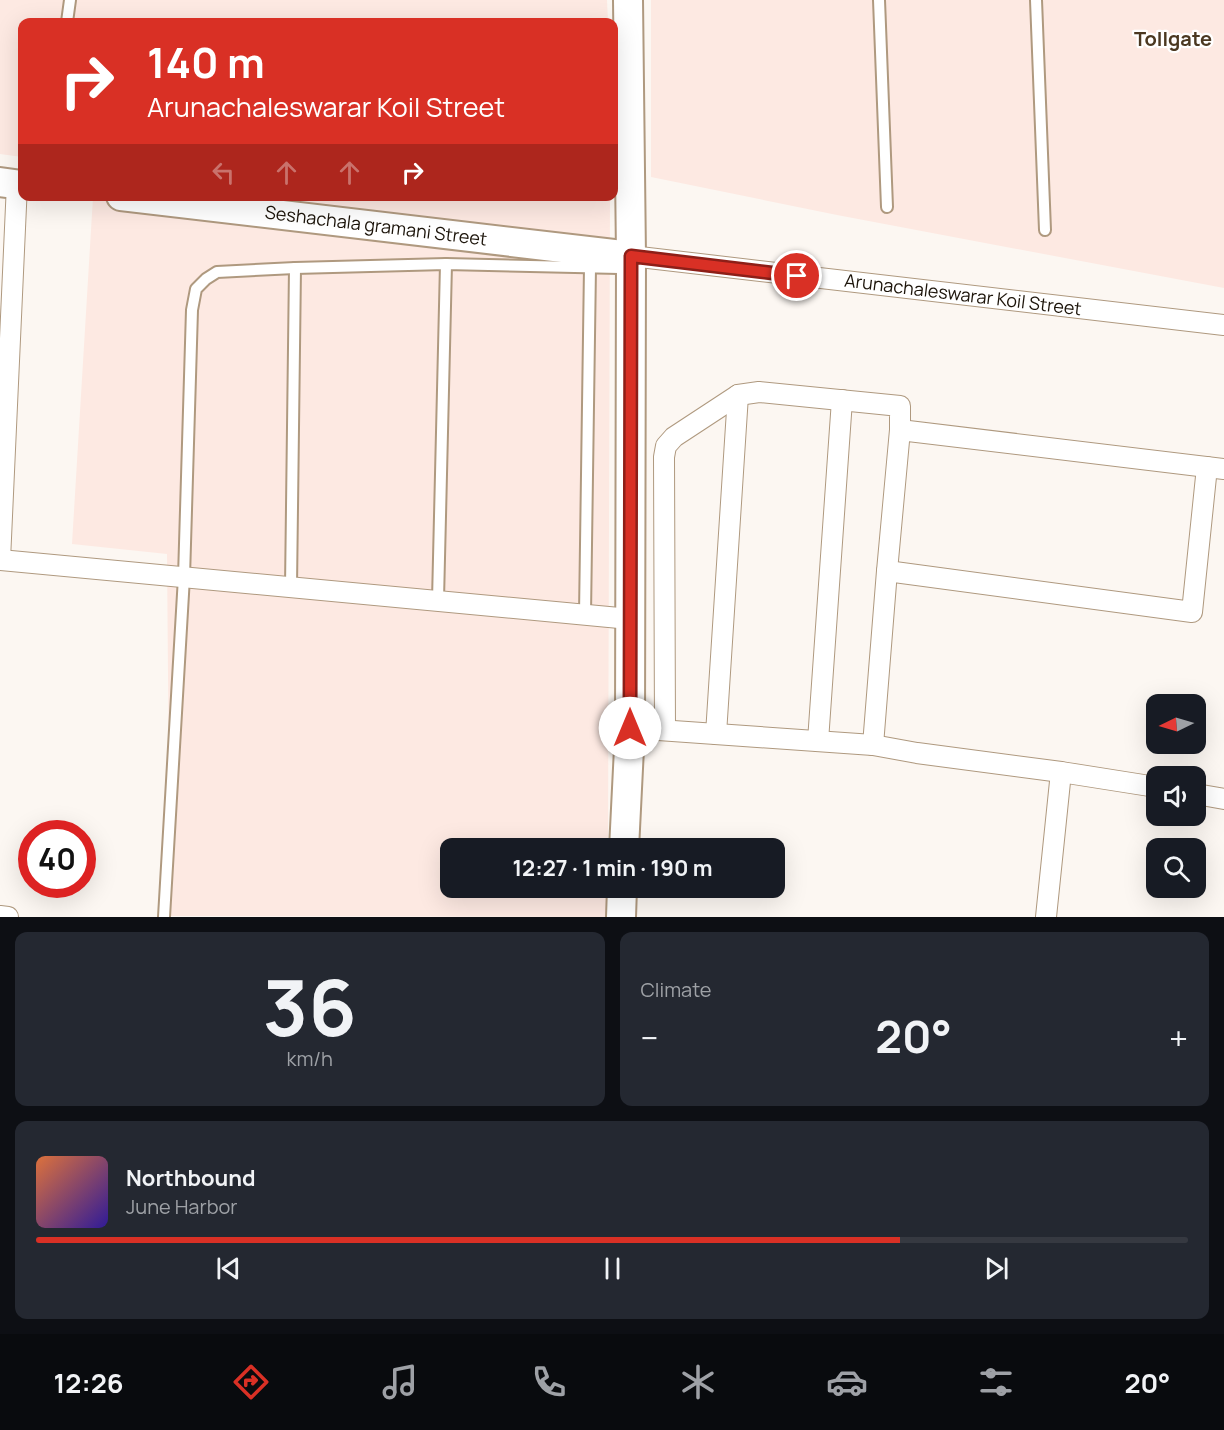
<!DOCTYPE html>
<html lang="en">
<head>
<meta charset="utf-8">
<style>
  body { margin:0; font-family:Manrope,sans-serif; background:#242831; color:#f1f3f6; height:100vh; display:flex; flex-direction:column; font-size:22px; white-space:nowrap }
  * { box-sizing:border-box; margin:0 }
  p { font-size:20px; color:#9ea1a6 }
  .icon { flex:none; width:33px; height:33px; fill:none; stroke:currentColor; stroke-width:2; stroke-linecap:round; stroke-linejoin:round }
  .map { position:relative; height:917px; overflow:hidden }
  .side { display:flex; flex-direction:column; gap:15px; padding:15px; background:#0d0f14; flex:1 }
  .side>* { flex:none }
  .top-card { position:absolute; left:18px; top:18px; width:600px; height:183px; border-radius:12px; box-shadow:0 6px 24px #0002; background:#d93025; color:#fff; overflow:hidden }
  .needle { width:39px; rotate:265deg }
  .buttons { position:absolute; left:1146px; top:694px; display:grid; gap:12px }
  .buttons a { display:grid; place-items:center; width:60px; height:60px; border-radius:12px; background:#171b24; box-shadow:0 6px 24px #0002; font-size:30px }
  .speed { position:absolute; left:18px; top:820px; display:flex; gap:12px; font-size:30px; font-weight:700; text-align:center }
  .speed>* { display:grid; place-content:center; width:78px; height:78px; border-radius:50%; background:#171b24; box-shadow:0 6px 24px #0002; line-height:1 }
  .speed .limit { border:9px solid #d22; background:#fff; color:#111 }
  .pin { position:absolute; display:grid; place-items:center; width:51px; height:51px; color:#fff; margin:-26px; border:3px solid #fff; border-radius:50%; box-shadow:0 2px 6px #0007 }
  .me { position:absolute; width:66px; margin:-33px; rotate:0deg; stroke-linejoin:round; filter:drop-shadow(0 0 4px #0008) }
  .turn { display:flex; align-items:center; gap:21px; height:126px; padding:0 30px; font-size:27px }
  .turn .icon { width:78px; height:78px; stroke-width:2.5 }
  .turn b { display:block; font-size:42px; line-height:51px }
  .lanes { display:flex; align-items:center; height:57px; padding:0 30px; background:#0003; justify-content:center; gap:30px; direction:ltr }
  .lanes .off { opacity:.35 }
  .big { font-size:45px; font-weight:700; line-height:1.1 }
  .side .tile { flex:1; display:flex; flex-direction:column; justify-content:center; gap:9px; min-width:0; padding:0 21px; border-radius:12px; background:#242831 }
  .side .dial { align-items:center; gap:0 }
  .dial b { font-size:78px; line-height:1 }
  .song { display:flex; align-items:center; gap:18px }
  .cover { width:72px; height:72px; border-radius:9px; background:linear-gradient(135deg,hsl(20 70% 55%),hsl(250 70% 35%)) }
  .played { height:6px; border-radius:3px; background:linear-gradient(90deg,#d93025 75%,#363941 75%) }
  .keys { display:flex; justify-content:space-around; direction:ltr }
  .heat { display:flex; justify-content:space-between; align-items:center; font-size:33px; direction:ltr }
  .side .tiles { flex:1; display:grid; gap:15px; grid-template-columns:1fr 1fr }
  .tile:last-child { grid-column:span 2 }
  .trip { position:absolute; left:440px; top:838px; width:345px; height:60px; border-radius:12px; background:#171b24; box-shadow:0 6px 24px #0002; font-weight:700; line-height:60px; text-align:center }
  .tabs { display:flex; height:96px; justify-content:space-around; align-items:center; background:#090b0e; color:#9ea1a6 }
  .tabs .icon { width:42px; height:42px }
  .tabs .selected { color:#d93025 }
  .tabs b { font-size:27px; color:#f1f3f6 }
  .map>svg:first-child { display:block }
  .industrial { fill:#fde9e2 }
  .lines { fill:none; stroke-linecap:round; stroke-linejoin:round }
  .lane-casing { stroke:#af997f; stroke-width:14 }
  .street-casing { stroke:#af997f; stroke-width:22 }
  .secondary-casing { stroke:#af997f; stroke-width:32 }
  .lane { stroke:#fff; stroke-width:10 }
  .street { stroke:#fff; stroke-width:20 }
  .secondary { stroke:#fff; stroke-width:28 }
  .route-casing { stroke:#8d1f18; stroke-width:15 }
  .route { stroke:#d93025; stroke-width:10 }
  .labels { text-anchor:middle; stroke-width:4.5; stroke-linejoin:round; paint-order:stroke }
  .street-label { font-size:18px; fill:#1c140a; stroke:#fff }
  .neighbourhood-label { font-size:20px; font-weight:bold; fill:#4b3821; stroke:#fff }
</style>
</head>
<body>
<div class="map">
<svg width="1224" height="917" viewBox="0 0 1224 917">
  <rect width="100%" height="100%" fill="#fcf7f2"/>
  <g class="industrial">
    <polygon points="0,0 607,0 608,22 22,22 22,157 0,154"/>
    <polygon points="651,0 1224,0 1224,288 837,215 651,177"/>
    <polygon points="93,197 610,197 608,849 450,849 450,888 607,888 607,917 170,916 167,554 72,544"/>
  </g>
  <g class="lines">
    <g class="lane-casing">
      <g id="lane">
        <polyline points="879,0 887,207"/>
        <polyline points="1036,0 1045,230"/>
        <polyline points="67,22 70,0"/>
        <polyline points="291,587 295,268"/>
        <polyline points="438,600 446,264"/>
        <polyline points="585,614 590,267"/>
        <polyline points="164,917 184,577 192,310 196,289 206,279 217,272 295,268 446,264 619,268"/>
      </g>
    </g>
    <g class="street-casing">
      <g id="street">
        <polyline points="631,256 1224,325"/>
        <polyline points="0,560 630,619"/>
        <polyline points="0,560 17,184"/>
        <polyline points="887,571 1192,612 1207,467"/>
        <polyline points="630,728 873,745 917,753 1061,772 1156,787"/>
        <polyline points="665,730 664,457 666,446 674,437 738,395 759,392 900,406 900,430"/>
        <polyline points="716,734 738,395"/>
        <polyline points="818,741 842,400"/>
        <polyline points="873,745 887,571 900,430 1224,469"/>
        <polyline points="1196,794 1224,799"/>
        <polyline points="0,916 8,917"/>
        <polyline points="1046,917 1061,772"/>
      </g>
    </g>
    <g class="secondary-casing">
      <g id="secondary">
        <polyline points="0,182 22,185"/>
        <polyline points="121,196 631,256"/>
        <polyline points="624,849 630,728 631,256 628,0"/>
        <polyline points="621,917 622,888"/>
      </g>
    </g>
    <use href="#lane" class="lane"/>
    <use href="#street" class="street"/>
    <use href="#secondary" class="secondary"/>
  </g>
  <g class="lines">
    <g class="route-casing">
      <polyline id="route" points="630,728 631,256 797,276"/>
    </g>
    <use href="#route" class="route"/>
  </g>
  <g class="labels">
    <g class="street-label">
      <text transform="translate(376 226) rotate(7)" y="6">Seshachala gramani Street</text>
      <text transform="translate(963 295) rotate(7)" y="6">Arunachaleswarar Koil Street</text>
    </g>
    <g class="neighbourhood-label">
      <text x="1173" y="46">Tollgate</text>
    </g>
  </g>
</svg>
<div class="buttons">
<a><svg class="needle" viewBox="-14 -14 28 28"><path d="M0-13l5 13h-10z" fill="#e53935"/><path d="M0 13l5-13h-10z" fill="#9ea1a6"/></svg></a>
<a><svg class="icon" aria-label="sound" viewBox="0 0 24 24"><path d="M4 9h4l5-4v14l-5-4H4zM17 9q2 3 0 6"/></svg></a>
<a><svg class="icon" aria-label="search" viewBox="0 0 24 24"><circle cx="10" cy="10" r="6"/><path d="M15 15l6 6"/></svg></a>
</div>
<div class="speed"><div class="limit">40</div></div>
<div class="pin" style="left:797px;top:276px;background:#d93025"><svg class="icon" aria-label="arrive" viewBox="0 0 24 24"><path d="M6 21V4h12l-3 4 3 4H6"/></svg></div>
<svg class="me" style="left:630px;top:728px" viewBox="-20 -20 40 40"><circle r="19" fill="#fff"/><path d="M0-13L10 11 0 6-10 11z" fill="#d93025"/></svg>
<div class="trip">12:27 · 1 min · 190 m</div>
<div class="top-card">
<div class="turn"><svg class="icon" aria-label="right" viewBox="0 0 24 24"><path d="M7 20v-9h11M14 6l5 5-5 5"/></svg><div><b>140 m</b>Arunachaleswarar Koil Street</div></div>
<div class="lanes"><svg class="icon off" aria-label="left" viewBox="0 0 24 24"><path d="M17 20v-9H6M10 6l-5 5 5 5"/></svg><svg class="icon off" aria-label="ahead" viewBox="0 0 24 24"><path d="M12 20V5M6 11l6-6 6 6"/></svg><svg class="icon off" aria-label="ahead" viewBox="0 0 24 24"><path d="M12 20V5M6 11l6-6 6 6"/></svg><svg class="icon" aria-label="right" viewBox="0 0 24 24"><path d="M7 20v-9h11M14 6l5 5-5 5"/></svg></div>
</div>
</div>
<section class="side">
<div class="tiles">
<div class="tile dial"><b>36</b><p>km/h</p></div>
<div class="tile"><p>Climate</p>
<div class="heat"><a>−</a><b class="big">20°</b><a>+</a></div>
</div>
<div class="tile">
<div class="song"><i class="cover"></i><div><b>Northbound</b><p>June Harbor</p></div></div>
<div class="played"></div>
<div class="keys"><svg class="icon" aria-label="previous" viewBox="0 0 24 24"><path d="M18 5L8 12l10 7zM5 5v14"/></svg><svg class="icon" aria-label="pause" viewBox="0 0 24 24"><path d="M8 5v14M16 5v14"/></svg><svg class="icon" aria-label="next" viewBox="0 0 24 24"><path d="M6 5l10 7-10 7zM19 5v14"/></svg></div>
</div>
</div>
</section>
<nav class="tabs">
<b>12:26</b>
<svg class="icon selected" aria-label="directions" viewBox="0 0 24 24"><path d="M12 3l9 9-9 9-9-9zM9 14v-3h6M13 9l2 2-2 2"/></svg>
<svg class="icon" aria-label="music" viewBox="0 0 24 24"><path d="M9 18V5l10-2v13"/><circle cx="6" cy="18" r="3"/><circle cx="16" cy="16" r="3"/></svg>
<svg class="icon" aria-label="phone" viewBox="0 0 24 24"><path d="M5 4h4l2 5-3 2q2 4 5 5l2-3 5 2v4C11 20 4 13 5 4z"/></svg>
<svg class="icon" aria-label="climate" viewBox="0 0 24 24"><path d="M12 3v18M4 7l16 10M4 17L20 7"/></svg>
<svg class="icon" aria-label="car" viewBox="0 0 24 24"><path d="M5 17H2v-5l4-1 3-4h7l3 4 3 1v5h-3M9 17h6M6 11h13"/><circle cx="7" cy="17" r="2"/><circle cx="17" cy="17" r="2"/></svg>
<svg class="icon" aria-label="filters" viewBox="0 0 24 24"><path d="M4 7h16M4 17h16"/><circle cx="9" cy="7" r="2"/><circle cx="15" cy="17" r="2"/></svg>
<b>20°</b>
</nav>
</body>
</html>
